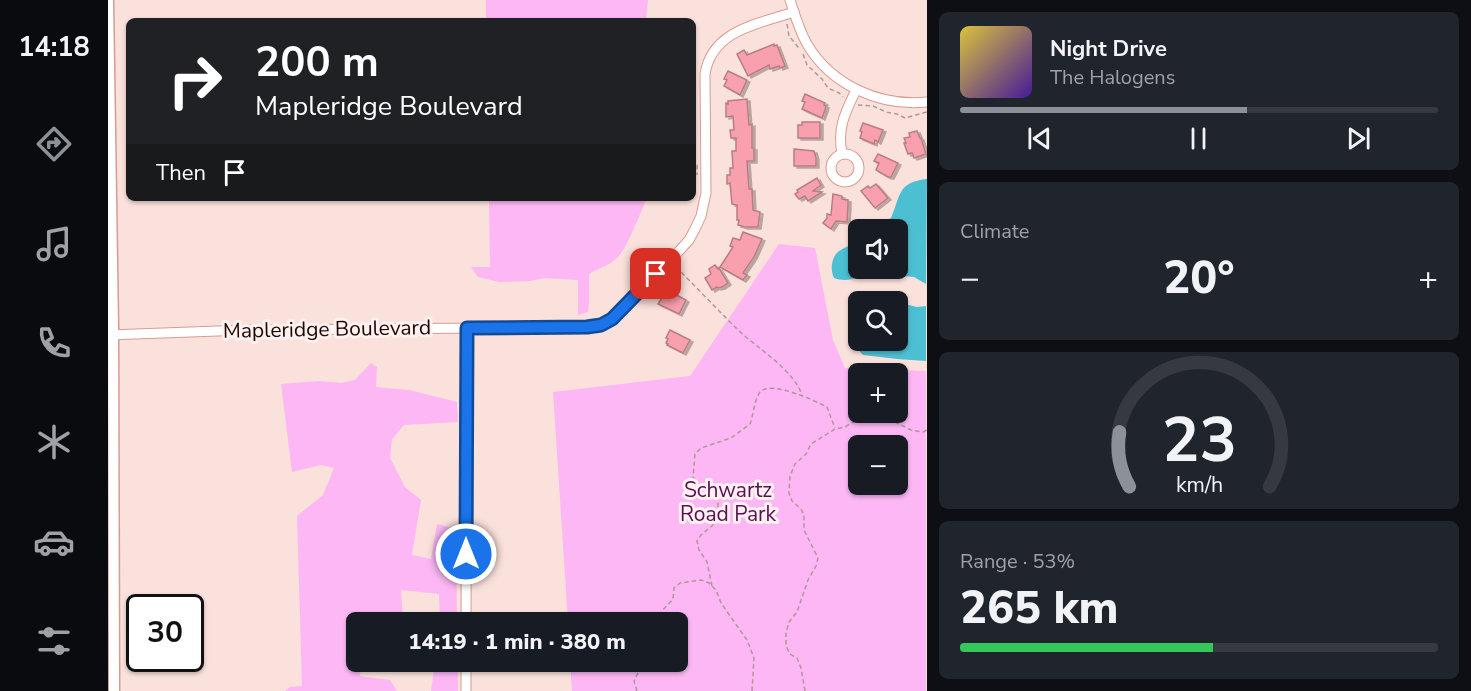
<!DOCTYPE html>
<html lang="en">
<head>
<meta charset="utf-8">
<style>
  body { margin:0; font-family:"Nunito Sans",sans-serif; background:#20242c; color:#f1f3f6; height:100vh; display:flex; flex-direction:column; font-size:22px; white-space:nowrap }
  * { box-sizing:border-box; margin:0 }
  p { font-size:20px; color:#9ea1a6 }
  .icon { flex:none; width:33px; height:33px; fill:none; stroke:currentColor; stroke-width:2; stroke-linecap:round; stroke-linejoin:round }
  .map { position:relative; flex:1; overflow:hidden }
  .panel { display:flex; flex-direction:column; gap:12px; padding:12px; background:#0d0f14; width:544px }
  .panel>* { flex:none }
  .top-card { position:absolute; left:18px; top:18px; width:570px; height:183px; border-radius:9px; box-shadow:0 2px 4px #0004; background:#202124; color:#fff; overflow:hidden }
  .tools { position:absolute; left:740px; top:219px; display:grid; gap:12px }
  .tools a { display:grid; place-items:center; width:60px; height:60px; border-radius:9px; background:#171b24; box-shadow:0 2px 4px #0004; font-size:30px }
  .speed { position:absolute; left:18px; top:594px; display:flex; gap:12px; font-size:30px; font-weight:700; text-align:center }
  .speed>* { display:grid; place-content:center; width:78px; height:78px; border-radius:50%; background:#171b24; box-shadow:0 2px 4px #0004; line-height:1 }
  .speed .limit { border:3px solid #111; border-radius:9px; background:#fff; color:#111 }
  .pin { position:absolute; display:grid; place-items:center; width:51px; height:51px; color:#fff; margin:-26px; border-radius:12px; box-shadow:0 3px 9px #0006 }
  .me { position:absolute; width:66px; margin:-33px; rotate:0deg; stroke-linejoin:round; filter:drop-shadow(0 0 4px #0008) }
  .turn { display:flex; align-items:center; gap:21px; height:126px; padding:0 30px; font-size:27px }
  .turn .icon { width:78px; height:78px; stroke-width:2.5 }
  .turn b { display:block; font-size:42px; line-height:51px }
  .then { display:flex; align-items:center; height:57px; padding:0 30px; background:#0003; gap:12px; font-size:22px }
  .big { font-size:45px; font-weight:800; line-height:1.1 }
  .panel .tile { flex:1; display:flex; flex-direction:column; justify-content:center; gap:9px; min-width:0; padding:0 21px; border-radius:9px; background:#20242c }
  .panel .dial { align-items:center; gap:0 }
  .dial svg { height:156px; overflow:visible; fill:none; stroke:#363941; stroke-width:7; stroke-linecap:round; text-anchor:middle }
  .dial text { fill:#f1f3f6; stroke:none }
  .song { display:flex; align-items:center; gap:18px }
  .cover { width:72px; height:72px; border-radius:9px; background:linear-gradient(135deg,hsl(50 70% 55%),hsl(260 70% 35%)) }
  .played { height:6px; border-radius:3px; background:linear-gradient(90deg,#8c9099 60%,#363941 60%) }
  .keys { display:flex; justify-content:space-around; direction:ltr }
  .heat { display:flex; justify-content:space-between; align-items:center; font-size:33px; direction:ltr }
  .charge { height:9px; border-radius:4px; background:linear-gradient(90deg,#34c759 53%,#363941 0) }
  .trip { position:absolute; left:238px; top:612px; width:342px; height:60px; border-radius:9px; background:#171b24; box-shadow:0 2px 4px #0004; font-weight:800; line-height:60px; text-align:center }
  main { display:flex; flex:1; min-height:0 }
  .menu { display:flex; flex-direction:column; width:108px; justify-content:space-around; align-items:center; background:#090b0e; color:#9ea1a6 }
  .menu .icon { width:42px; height:42px }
  .menu .active { color:#8c9099 }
  .menu b { font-size:27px; color:#f1f3f6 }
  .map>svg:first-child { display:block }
  .green { fill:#fcb7f4; fill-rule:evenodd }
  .water { fill:#4cbfd3 }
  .building { fill:#f8a0ad; stroke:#b77d85; stroke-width:1.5; filter:url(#shadow) }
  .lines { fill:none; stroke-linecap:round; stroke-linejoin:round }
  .minor-casing { stroke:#d79c91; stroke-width:11 }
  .tertiary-casing { stroke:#d79c91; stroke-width:13 }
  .path { stroke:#b09894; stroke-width:1.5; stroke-dasharray:4.5 3; stroke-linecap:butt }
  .minor { stroke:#fff; stroke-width:9 }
  .tertiary { stroke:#fff; stroke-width:10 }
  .route-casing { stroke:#114b97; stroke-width:15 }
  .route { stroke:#1a73e8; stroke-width:10 }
  .labels { text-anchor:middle; stroke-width:6; stroke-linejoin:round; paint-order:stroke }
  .street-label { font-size:21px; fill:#1c0805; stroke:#fff1ef }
  .park-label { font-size:21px; fill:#571053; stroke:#fff1ef }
</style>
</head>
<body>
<main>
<nav class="menu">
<b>14:18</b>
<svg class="icon active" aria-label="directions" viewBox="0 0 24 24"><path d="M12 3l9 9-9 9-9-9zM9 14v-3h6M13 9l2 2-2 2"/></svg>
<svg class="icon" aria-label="music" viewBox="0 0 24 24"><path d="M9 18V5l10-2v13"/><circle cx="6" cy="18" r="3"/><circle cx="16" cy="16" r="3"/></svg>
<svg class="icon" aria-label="phone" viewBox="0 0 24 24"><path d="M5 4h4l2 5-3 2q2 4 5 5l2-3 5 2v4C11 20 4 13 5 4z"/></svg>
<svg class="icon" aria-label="climate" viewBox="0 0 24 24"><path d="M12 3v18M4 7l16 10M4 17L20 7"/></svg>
<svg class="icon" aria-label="car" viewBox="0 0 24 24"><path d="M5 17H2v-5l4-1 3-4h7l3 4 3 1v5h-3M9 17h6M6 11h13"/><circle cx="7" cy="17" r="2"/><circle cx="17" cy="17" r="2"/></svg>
<svg class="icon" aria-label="filters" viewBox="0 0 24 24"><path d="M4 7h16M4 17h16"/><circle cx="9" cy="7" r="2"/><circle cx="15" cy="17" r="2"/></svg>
</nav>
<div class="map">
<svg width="819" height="691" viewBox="0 0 819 691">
  <defs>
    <filter id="shadow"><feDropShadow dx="3" dy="2" stdDeviation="0" flood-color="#0004"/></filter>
  </defs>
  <rect width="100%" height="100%" fill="#fbe1dc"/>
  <g class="green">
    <polygon points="378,0 540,0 538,21 378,21"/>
    <path d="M381,198H539C532,213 520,247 509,258C501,266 490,268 481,274V303L480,312L470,315V280L437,278L422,281L391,282L370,277L363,267H382Z"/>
    <path d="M671,244L707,248L725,340L737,368L818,371V691H464L462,662H570V622H460L445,392L582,376ZM750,374H789V412H750ZM750,446H789V484H750Z"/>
    <polygon points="263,363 269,367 268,387 301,390 349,402 350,422 296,425 284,439 282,458 297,487 313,500 304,555 323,559 329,524 348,529 349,622 332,622 331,594 293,590 295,622 249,622 249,662 253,662 252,676 282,680 289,691 177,691 182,687 194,686 189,516 215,495 226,468 213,465 184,472 173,384 211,381 234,383 247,380"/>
    <polygon points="327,662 347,662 350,667 350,691 323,691"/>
  </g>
  <g class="water">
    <path d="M818,179H819L818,284L806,277L795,276L788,274L780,269L789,268V230L754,229L758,223L778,221L783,218C793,195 789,183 818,179Z"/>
    <path d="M750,236V268L766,269C751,275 743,284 726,278C722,270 723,257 731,251C737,247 744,245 749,241Z"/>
    <polygon points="770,291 779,293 784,299 788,301 753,301 760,292"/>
    <path d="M789,302L809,307L818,306V361L789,359L755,355C741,340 741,323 750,305V340H789Z"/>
  </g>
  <g class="building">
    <polygon points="666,44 666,46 669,45 677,66 672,68 671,66 662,69 661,65 640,76 629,54 636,50 639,55"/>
    <polygon points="620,71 639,80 632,95 616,86 619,80 616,79"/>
    <polygon points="697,94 717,103 716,105 718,106 717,110 714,118 694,109 697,102 694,101"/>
    <polygon points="639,99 641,125 644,124 644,148 646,148 646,161 639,161 641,189 644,189 645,210 652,212 650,227 637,227 630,225 631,220 629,220 629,205 624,204 622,183 619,184 619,175 622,175 622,168 625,168 624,151 628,151 628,138 623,138 622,130 626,130 625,116 618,117 618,103 620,104 620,101"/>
    <polygon points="694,122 712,122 712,138 690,138 690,125 694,125"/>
    <polygon points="755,123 775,130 770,142 767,140 766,144 752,138 754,132 752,131"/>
    <polygon points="809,131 812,138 813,138 818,154 806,158 804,153 800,154 796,143 798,143 796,138 802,137 801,133"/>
    <polygon points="686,149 706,151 708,158 708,166 686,166"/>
    <polygon points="770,154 790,163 783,177 780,177 768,170 771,163 766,161"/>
    <polygon points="709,178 713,185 705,191 714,192 700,201 697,196 691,199 687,194 690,192 689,190"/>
    <polygon points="768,184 780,198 767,208 753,191 760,186 762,188"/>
    <polygon points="725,194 734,196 734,199 740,200 740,206 739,222 728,221 723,229 715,223 719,218 719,214 723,215"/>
    <polygon points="635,232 654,239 646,257 635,273 639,275 635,280 612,267 625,247 622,246 625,238 632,240"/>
    <polygon points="607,265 610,269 611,268 620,283 614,287 610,288 609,287 604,290 597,278 603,274 601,269"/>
    <polygon points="561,291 578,300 571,314 550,304 555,296 558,298"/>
    <polygon points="562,330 582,340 575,353 559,345 560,344 558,343 560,339 558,338"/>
  </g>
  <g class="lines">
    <g class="minor-casing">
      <g id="minor">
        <path d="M682,0C687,15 691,30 699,44C723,85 772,107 819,102"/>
        <path d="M734,154C729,128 737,113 748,90"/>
        <circle cx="737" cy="168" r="14"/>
        <path d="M0,335L137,330L479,327C490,326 499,323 507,316L572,250L581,240L587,229L593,216L598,193L597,74C604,30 650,24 686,12"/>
        <polyline points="358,622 359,328"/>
        <polyline points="358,691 358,662"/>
      </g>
    </g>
    <g class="tertiary-casing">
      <polyline id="tertiary" points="0,0 5,327 6,691"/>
    </g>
    <g class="path">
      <polyline points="679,24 681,36 691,48"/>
      <polyline points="695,54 699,65 714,79 720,88 731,93 735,97"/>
      <polyline points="750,105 765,106 778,112 789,114 797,118 819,112"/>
      <polyline points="589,165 589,175"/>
      <path d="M568,267C589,288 609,309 630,330C650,349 685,369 694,395"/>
      <path d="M604,586L599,562L591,550L589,541L593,535L605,525L610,514V503L606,494L588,482L585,477L587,454L593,448L623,438L642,424C645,416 647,398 652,392C664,380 707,401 719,407L727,428"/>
      <polyline points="547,622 554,611 565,599 566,588 572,583 593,580 601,583 608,590 613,603 639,640 646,658 644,691"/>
      <polyline points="529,691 526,681 535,662"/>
      <polyline points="697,691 693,668 689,658 682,654 678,646 678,633 681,622 689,612 700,580 708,566 710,558 696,530 696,515 693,509 684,501 681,493 682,476 687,464 698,454 703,444 727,429 737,427 750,419 767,417 781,419 803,430 815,432 819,430"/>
    </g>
    <use href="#minor" class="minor"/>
    <use href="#tertiary" class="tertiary"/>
  </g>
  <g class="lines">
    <g class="route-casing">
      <polyline id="route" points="358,554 359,328 479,327 493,325 504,319 548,274"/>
    </g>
    <use href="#route" class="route"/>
  </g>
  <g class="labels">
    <g class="street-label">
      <text transform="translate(219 329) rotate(-1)" y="7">Mapleridge Boulevard</text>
    </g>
    <g class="park-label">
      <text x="620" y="497">Schwartz<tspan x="620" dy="24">Road Park</tspan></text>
    </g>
  </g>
</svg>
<div class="tools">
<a><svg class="icon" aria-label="sound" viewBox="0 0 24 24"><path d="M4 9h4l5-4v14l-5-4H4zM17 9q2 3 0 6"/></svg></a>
<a><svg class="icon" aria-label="search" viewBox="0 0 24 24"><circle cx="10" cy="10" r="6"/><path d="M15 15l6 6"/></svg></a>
<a>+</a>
<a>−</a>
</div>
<div class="speed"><div class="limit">30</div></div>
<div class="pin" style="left:548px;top:274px;background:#d93025"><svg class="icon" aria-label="arrive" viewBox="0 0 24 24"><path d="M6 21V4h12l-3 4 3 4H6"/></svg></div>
<svg class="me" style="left:358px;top:554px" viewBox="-20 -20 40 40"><circle r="17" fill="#1a73e8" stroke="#fff" stroke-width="3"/><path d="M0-11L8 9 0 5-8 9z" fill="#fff"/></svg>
<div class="trip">14:19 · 1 min · 380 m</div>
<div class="top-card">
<div class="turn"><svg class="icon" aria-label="right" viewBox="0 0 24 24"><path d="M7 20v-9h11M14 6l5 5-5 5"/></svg><div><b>200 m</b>Mapleridge Boulevard</div></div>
<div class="then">Then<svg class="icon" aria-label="arrive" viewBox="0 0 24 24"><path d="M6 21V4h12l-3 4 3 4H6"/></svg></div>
</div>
</div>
<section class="panel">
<div class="tile">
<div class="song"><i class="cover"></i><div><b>Night Drive</b><p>The Halogens</p></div></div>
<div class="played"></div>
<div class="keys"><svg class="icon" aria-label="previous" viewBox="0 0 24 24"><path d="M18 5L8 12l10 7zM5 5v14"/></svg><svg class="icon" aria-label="pause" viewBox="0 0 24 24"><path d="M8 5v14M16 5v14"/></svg><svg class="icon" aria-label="next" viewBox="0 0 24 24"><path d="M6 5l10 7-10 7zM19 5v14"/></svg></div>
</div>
<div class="tile"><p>Climate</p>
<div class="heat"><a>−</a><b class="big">20°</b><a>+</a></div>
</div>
<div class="tile dial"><svg viewBox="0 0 100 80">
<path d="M14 69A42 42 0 1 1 86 69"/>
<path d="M14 69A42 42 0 0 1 9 41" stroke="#8c9099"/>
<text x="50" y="56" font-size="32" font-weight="700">23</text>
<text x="50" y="72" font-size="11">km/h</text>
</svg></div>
<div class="tile"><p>Range · 53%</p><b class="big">265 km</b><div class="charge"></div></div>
</section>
</main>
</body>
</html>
